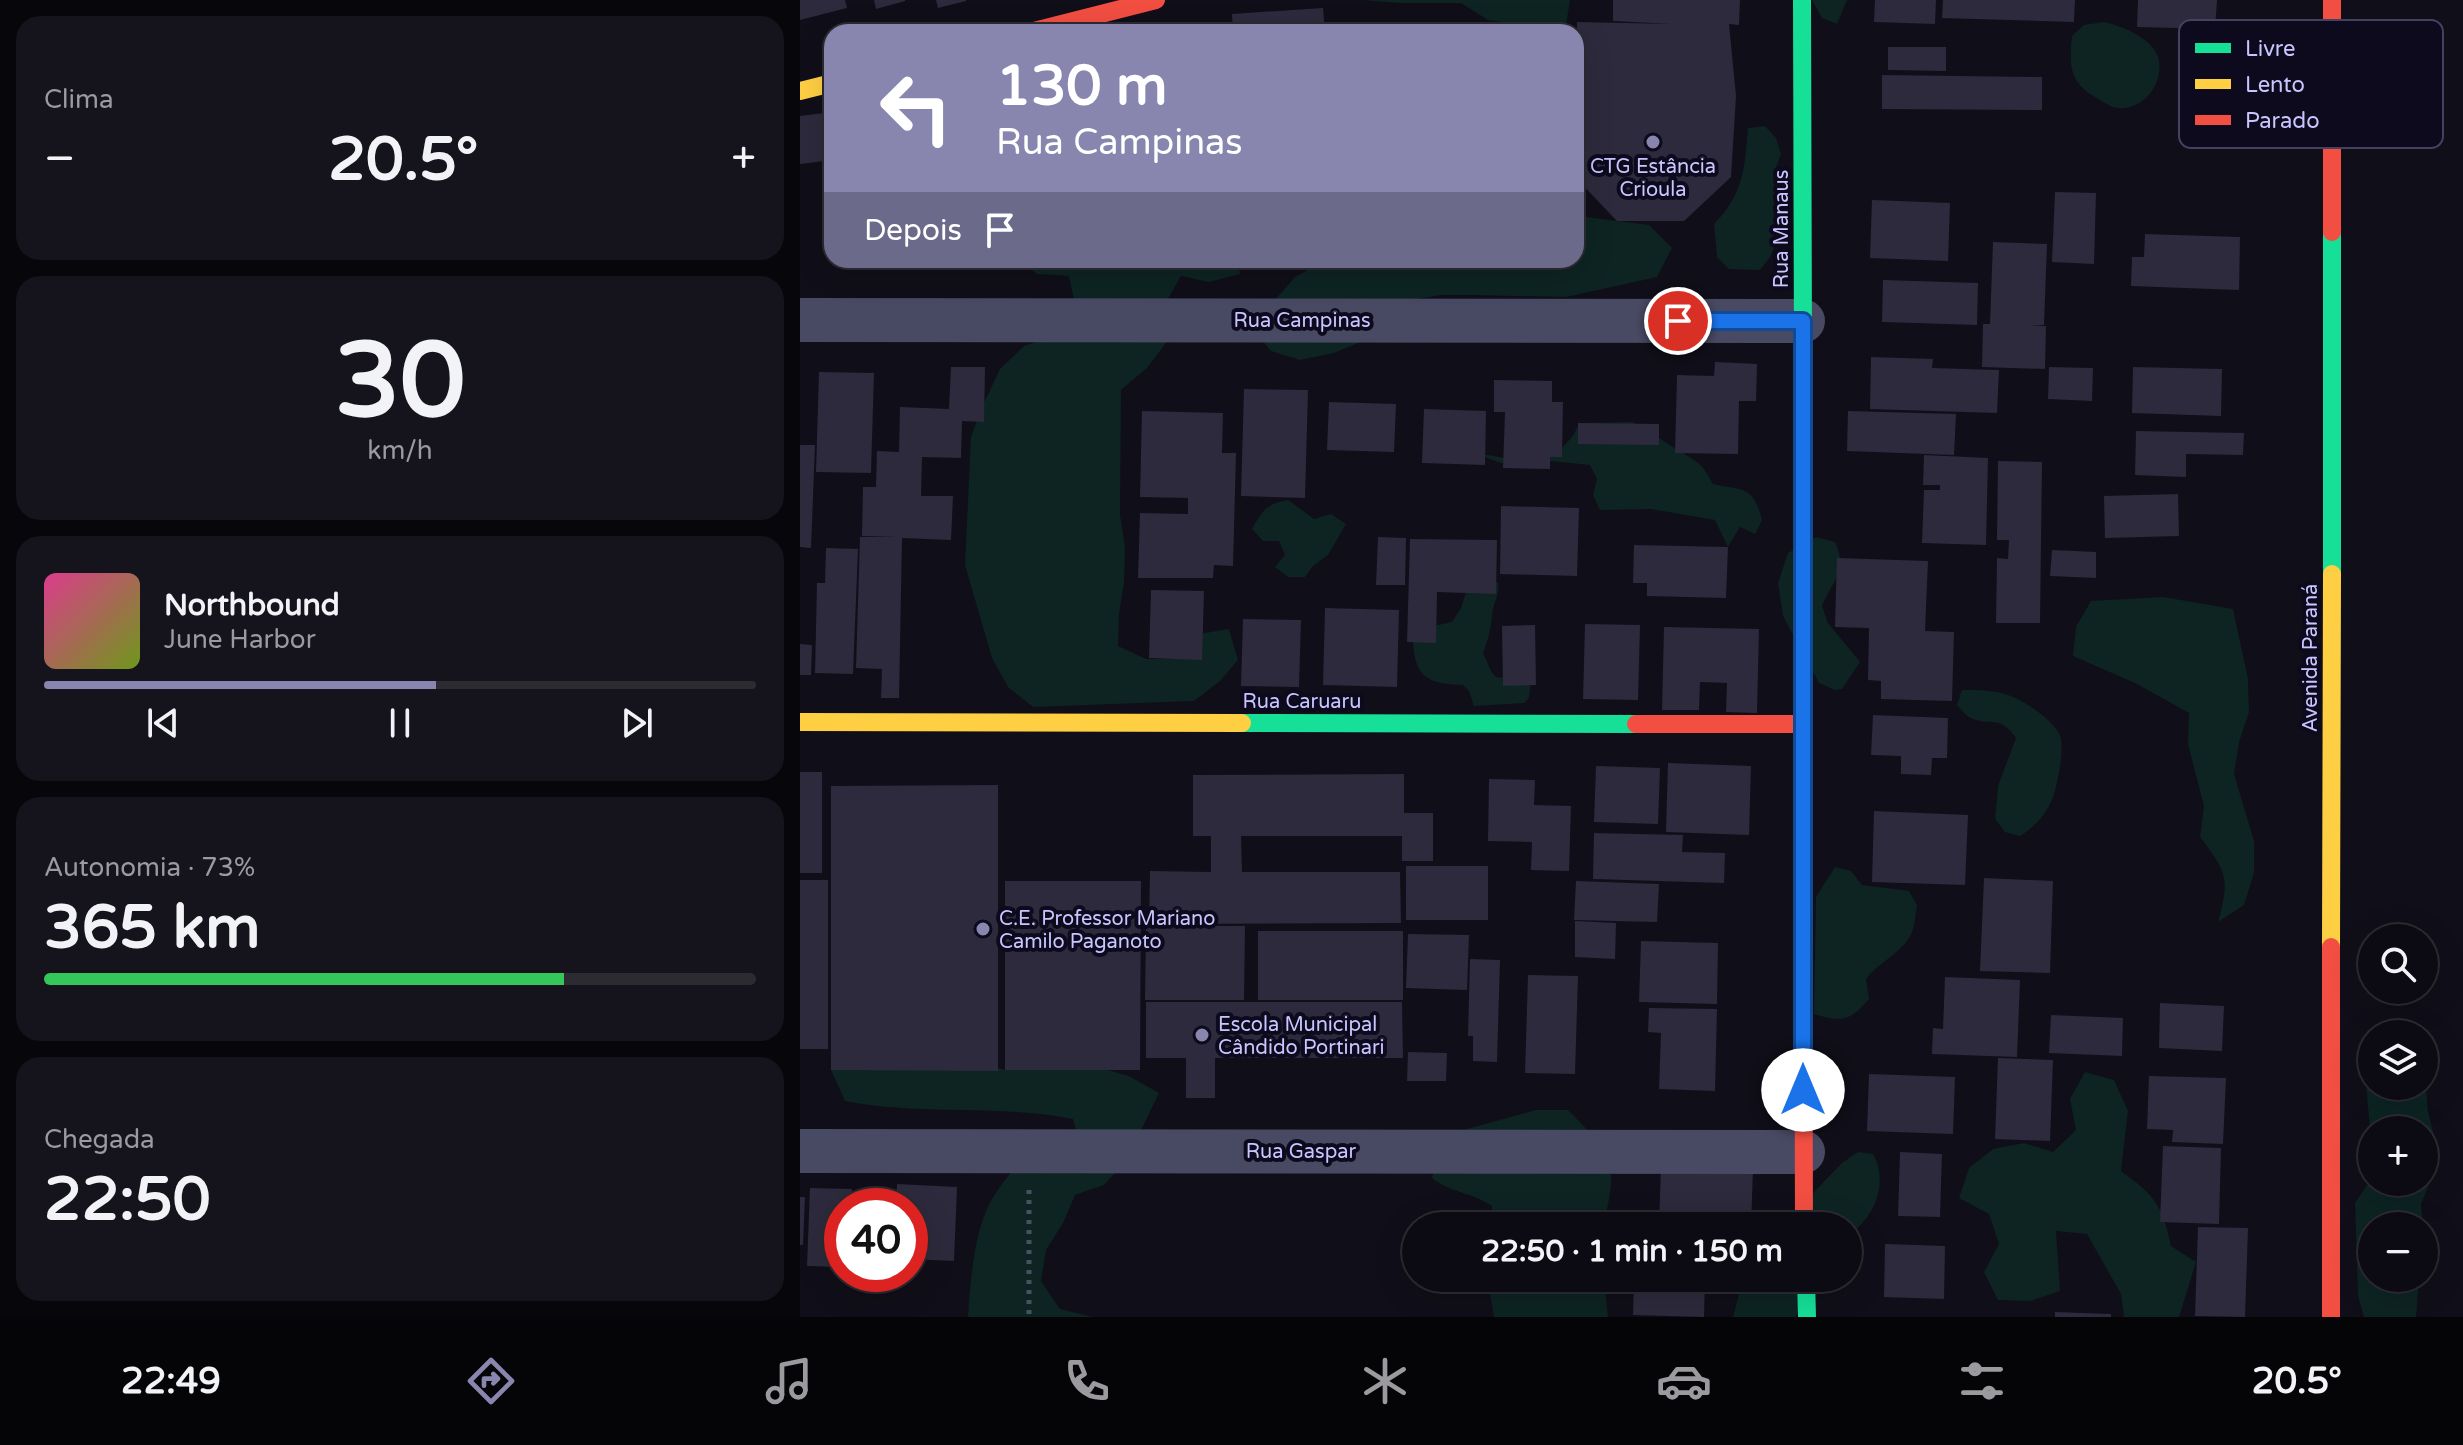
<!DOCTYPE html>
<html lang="pt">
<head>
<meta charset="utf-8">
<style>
  body { margin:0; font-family:"Varela Round",sans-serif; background:#15131b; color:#f1f3f6; height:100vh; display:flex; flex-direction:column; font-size:30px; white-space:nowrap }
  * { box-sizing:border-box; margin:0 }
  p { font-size:26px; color:#9a9a9f }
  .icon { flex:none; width:44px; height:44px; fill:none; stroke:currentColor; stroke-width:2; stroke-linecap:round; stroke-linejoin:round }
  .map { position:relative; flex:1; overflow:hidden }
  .sheet { display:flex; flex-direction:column; gap:16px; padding:16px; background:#07060a; width:800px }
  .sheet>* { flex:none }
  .banner { position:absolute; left:24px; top:24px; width:760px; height:244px; border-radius:24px; box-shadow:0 8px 32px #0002,0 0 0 2px #2c2b32; background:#8885ae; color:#fff; overflow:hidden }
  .buttons { position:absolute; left:1558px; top:924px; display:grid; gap:16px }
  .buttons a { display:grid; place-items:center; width:80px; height:80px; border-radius:50%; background:#0c0a12; box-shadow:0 8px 32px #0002,0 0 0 2px #2c2b32; font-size:40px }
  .speed { position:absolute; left:24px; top:1188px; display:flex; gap:16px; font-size:40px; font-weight:700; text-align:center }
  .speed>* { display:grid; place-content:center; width:104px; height:104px; border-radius:50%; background:#0c0a12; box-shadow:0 8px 32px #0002,0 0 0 2px #2c2b32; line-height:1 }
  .speed .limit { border:12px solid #d22; background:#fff; color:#111 }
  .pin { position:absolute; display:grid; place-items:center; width:68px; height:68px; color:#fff; margin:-34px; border:4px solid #fff; border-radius:50%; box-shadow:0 2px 8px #0007 }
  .me { position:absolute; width:88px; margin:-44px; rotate:0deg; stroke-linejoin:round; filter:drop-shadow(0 0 6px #0008) }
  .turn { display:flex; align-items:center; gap:28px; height:168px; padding:0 40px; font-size:36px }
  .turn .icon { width:104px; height:104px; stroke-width:2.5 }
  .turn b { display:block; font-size:56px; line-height:68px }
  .then { display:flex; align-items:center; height:76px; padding:0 40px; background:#0003; gap:16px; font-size:30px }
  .big { font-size:60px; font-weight:800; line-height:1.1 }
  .sheet .widget { flex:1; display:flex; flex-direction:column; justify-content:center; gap:12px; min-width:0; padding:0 28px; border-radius:24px; background:#15131b }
  .sheet .dial { align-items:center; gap:0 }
  .dial b { font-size:104px; line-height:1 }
  .song { display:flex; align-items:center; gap:24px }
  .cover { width:96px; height:96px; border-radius:12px; background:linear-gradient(135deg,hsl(330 70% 55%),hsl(80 70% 35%)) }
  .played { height:8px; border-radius:4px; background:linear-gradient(90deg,#8885ae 55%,#2c2b32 55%) }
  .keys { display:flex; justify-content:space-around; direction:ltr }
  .heat { display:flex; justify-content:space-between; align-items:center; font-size:44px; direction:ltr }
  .charge { height:12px; border-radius:6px; background:linear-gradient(90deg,#34c759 73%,#2c2b32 0) }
  .trip { position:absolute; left:602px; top:1212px; width:460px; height:80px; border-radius:40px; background:#0c0a12; box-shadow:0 8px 32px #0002,0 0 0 2px #2c2b32; font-weight:800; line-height:80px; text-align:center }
  .dock { display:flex; height:128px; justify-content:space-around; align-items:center; background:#050407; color:#9a9a9f }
  .dock .icon { width:56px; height:56px }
  .dock .selected { color:#8885ae }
  .dock b { font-size:36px; color:#f1f3f6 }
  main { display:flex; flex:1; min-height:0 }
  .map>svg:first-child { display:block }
  .green { fill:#0d2422 }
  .building { fill:#2c2a3c }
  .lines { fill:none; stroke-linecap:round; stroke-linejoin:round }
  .path { stroke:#435460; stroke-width:5; stroke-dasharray:4 6; stroke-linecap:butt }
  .street { stroke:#484962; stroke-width:44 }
  .fast { stroke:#16e098; stroke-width:18 }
  .slow { stroke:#ffcf43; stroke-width:18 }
  .jam { stroke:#f24e42; stroke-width:18 }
  .route-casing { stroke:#114b97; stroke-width:20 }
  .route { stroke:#1a73e8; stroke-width:14 }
  .poi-dot { fill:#8885ae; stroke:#0c0a1c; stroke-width:3 }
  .labels { text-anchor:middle; stroke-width:8; stroke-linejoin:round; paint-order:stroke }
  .poi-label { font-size:20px; fill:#c8c5ff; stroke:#0c0a1c; text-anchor:start }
  .street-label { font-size:20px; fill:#c8c5ff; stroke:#0c0a1c }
  .key { fill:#0c0a1c; stroke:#444260; stroke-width:2 }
  .key-label { font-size:22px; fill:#c8c5ff }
</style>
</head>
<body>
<main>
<section class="sheet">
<div class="widget"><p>Clima</p>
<div class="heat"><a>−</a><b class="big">20.5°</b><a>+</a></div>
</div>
<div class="widget dial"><b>30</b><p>km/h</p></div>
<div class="widget">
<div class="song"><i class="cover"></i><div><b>Northbound</b><p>June Harbor</p></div></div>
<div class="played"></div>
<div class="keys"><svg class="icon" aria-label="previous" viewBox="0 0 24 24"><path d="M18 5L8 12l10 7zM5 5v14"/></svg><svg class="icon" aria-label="pause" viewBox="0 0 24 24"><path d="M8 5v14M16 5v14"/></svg><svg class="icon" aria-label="next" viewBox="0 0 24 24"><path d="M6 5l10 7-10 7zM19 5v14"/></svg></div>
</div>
<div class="widget"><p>Autonomia · 73%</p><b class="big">365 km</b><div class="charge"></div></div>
<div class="widget"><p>Chegada</p><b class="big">22:50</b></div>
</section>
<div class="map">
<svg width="1663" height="1317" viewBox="0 0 1663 1317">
  <rect width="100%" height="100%" fill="#100e18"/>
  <g class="green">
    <polygon points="563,0 770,0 765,32 712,32 716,24 688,20 661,3 600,3"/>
    <polygon points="1012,0 1047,0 1037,24 1022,18"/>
    <path d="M1304,22C1322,26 1352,38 1358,57C1366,83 1341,115 1313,107C1308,105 1302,101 1297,98C1269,83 1269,65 1272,36L1284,25Z"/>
    <path d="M965,126L976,138L981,154L975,170L977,189V241L970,257L960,270L929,269L917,257L914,224C943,195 945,167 948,128Z"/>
    <polygon points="776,191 786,217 849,225 872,248 857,277 766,297 673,295 641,295 610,300 563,341 534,353 500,360 471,351 451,327 495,277 526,260 776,260"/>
    <path d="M218,260H362C388,266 412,260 438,260L440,274L409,282L381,276L365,304L366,343L347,368L321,390L320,515L325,548L324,582L319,614L318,646L346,659H377L399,634L429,629L438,660L420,681L394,701L233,707L208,687L192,658L165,565L171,437L182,407L200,369L224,346L256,335L275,305L269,276L237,274Z"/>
    <path d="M832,422C848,429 861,440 876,449C897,462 901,461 913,484C944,491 953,485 962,520L955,534L940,527L928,547L915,520L851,509L800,510L793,495L797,479L790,465L751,461L701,463L671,452L705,458L760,450L772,437L780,423Z"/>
    <path d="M488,500L514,519L531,514L546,524L528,555L513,566L505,577H488L475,567L485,555L479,541H463L452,529C463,510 466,504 488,500Z"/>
    <path d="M1016,537L1035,542C1048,571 1034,578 1022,606L1028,623L1060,662L1042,689L1035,690L1019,683L983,616L978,583L988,553Z"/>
    <path d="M690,579L698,583C700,594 693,604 692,615C691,629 688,640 683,653L691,671L696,677L731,681L729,698L724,703L674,706L669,691L663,685C627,684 614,677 613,639L624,628L652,622L661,608L666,592Z"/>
    <path d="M1363,597L1433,609L1448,679L1449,712L1439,742L1434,774L1454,841V873L1444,905L1418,922C1430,879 1427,872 1400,837L1404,806L1388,744L1389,713L1335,683L1273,656L1276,627L1291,601Z"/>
    <path d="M1162,690C1177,690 1196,690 1211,696C1225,701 1259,724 1261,739C1263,751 1260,769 1257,782C1253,805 1241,823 1220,836L1205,832L1195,819L1198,786L1216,738C1199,715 1195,726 1173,719C1167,717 1161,710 1157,705Z"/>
    <path d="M1035,867L1051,871L1062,885L1109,891L1117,905C1115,916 1115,929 1109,938C1098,955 1078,963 1066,979L1069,999C1050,1021 1042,1023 1014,1014L1016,897Z"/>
    <path d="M66,1055L173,1060L205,1070L229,1063L297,1067L329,1076L359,1093L326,1161L304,1185L275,1195L263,1223L246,1250L241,1281L260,1309L293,1317H168C170,1283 174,1231 191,1201C201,1183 216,1167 228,1151L281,1149L273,1119C198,1104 121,1116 45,1101L31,1070Z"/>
    <polygon points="1624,1065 1628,1112 1636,1143 1633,1174 1621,1204 1623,1226 1572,1226 1572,1278 1619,1278 1616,1317 1564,1317 1558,1296 1555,1203 1572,1178 1572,1182 1624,1182 1624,1130 1572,1130 1572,1153 1566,1083 1572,1066 1572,1086 1624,1086"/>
    <path d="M1285,1072L1314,1080L1328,1111L1321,1171C1355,1196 1362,1204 1371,1246L1396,1262L1379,1317H1324L1321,1294L1287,1234L1256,1231L1260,1291L1230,1301L1198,1300L1184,1272L1199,1244L1189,1214L1159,1198L1169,1168L1193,1149L1224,1143L1253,1152L1276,1130L1270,1099Z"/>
    <path d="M736,1110H768C813,1155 819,1164 803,1226H690L692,1206C671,1192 651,1193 632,1178L639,1147L649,1134Z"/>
    <path d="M1058,1152L1073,1154C1089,1183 1075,1218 1048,1235V1226H1000L1014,1192L1042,1163Z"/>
    <polygon points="687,1278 804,1278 808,1317 694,1317"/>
    <polygon points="927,1278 1005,1278 996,1317 933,1317 939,1294"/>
  </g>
  <g class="building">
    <polygon points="0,0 45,0 47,8 0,20"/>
    <polygon points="74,0 105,0 105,1 76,9"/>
    <polygon points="136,0 166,0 166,1 138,8"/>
    <polygon points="813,0 940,0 939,25 929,24 936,96 931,177 884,221 817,221 776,178 777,22 872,24 813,21"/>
    <polygon points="1075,0 1136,0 1135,24 1074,22"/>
    <polygon points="1143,0 1275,0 1274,22 1142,18"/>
    <polygon points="1338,0 1417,0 1415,29 1337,27"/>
    <polygon points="523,8 525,32 433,32 432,14"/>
    <polygon points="1088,47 1146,47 1146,71 1088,70"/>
    <polygon points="1082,75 1242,77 1242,110 1082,109"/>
    <polygon points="32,112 32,160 0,164 0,116"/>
    <polygon points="1255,192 1296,193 1294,264 1252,262"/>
    <polygon points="1072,200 1150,203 1148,261 1070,258"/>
    <polygon points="1345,234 1440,237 1439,290 1331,286 1332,257 1344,257"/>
    <polygon points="1193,242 1247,244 1244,325 1229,326 1246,326 1245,369 1182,367 1183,324 1190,324"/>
    <polygon points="1083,280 1178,283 1177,325 1082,322"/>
    <polygon points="1071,357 1133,359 1132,368 1199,370 1197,413 1070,409"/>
    <polygon points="915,362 957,364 956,401 939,401 938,454 875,453 877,375 914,376"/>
    <polygon points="151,367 185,367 184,422 162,421 161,458 122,457 121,496 153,496 151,540 102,538 99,698 81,698 82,669 56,668 60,537 97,537 62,536 63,487 76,487 77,451 99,452 100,407 149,409"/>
    <polygon points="1249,367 1293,368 1292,401 1248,399"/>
    <polygon points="1333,367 1422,369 1421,416 1332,413"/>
    <polygon points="19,372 74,373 71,473 16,472"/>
    <polygon points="694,380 752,381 752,402 763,402 762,457 750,457 750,469 703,468 705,412 694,412"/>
    <polygon points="444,389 508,390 505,498 441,496"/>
    <polygon points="529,402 596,404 594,452 527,450"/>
    <polygon points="624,409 686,411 685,465 622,463"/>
    <polygon points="342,411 423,413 422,453 436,453 433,566 414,565 413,578 338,578 340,513 388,514 388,498 340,497"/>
    <polygon points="1048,411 1156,414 1154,455 1047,451"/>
    <polygon points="778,423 859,424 859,445 778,444"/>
    <polygon points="1336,431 1444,433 1443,455 1386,454 1386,477 1335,475"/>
    <polygon points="0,445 15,445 11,548 0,547"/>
    <polygon points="1124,455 1188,458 1186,545 1122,543 1124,490 1140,490 1140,485 1123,485"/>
    <polygon points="1198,461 1242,462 1240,623 1196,623 1197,558 1208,559 1209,540 1197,540"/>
    <polygon points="1378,494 1379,536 1305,538 1304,496"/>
    <polygon points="701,506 779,508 777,576 700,574"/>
    <polygon points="578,537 606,538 605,585 576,585"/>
    <polygon points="610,539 697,540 696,594 637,592 636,643 607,642"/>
    <polygon points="834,545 928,547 926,598 847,596 847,583 833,583"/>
    <polygon points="26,548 58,549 53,674 15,673 17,583 25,583"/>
    <polygon points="1252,550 1296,552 1296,578 1250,576"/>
    <polygon points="1037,558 1128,561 1125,631 1154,632 1152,701 1081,699 1081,681 1068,680 1069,628 1035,627"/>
    <polygon points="351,590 404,591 402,660 349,658"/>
    <polygon points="525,608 599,610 597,687 523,685"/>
    <polygon points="443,619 501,620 499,687 441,686"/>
    <polygon points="785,624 840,625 838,700 783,699"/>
    <polygon points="735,625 736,685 703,686 702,626"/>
    <polygon points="864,627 959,629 957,713 926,712 927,683 900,682 899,710 862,710"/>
    <polygon points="0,644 12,645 11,675 0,675"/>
    <polygon points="1073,715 1148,718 1147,758 1132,758 1131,775 1101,774 1101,756 1071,755"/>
    <polygon points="868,763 951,766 949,835 866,832"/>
    <polygon points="796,766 860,768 858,824 794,822"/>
    <rect x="0" y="772" width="22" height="101"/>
    <polygon points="604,774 604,813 633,813 633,861 602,861 602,836 441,836 442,872 600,872 601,923 349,924 350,871 411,872 411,836 393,836 393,775"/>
    <polygon points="689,779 735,780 734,805 771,806 769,871 731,870 732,842 688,841"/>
    <polygon points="198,785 198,1071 31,1070 31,786"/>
    <polygon points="1074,811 1168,815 1165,885 1072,882"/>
    <polygon points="794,833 883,835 882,852 925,853 924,883 793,879"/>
    <rect x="606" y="866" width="82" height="54"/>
    <polygon points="1184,878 1253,881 1250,973 1180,971"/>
    <rect x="0" y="880" width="28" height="169"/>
    <polygon points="205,881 341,881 340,1070 205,1070"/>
    <polygon points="776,881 859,884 857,922 774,920"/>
    <polygon points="775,921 816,923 815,959 775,957"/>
    <polygon points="346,926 445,926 444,1000 345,1000"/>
    <rect x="458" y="931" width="145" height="69"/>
    <polygon points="608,934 669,935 667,990 606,988"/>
    <polygon points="841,941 918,943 917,1004 839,1002"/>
    <polygon points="670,959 700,960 697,1062 673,1061 673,1036 668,1036"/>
    <polygon points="728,975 778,976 775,1074 725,1073"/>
    <polygon points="1145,977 1220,980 1217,1057 1132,1054 1133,1028 1143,1029"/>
    <polygon points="346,1002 602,1002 603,1058 415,1058 415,1098 386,1098 386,1058 346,1058"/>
    <polygon points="1360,1003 1424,1006 1422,1051 1359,1048"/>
    <polygon points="849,1008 917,1009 915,1091 859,1089 861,1033 848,1032"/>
    <polygon points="1251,1015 1323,1018 1322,1056 1249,1053"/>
    <polygon points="608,1052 647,1053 646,1081 607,1081"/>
    <polygon points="1198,1058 1253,1060 1250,1141 1195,1139"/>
    <polygon points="1069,1074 1155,1077 1153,1134 1067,1131"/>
    <polygon points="1349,1076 1426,1078 1423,1144 1372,1142 1373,1130 1347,1129"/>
    <polygon points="1363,1146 1421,1148 1419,1224 1360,1222"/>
    <polygon points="1100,1152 1142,1154 1140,1217 1098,1216"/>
    <polygon points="861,1165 953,1169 951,1226 859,1226"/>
    <polygon points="97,1184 157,1187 154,1261 110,1259 110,1206 96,1206"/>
    <polygon points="10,1188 52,1189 52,1206 42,1206 42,1267 7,1266"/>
    <polygon points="0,1197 5,1197 3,1245 0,1245"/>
    <polygon points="1398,1227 1448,1228 1445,1317 1395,1316"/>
    <polygon points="1085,1244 1145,1246 1144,1299 1084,1297"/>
    <polygon points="834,1278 905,1278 904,1317 833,1315"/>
    <polygon points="1255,1312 1311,1314 1311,1317 1255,1317"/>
  </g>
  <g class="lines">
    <polyline class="path" points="229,1190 229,1317"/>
    <g class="street">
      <polyline points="0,320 1003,321"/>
      <polyline points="0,1151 1003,1152"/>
    </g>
    <g class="fast">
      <polyline points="1002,0 1003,354"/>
      <polyline points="1532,574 1532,232"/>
      <polyline points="442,723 836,724"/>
      <polyline points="1006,1278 1007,1317"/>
    </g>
    <g class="slow">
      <polyline points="0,91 32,83"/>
      <polyline points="1003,354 1003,825"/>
      <polyline points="0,722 442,723"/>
      <polyline points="1531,947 1532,574"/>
    </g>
    <g class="jam">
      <polyline points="230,32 356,0"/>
      <polyline points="1532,232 1532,0"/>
      <polyline points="836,724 1004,724"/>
      <polyline points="1003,825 1004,1226"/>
      <polyline points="1531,1317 1531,947"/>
    </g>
  </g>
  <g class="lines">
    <g class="route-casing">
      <polyline id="route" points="878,321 1003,321 1003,1090"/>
    </g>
    <use href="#route" class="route"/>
  </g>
  <g class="poi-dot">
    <circle cx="853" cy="142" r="8"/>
    <circle cx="183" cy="929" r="8"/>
    <circle cx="402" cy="1035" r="8"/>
  </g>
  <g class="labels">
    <g class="poi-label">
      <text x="853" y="173" text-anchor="middle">CTG Estância<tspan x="853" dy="23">Crioula</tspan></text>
      <text x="199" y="925">C.E. Professor Mariano<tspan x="199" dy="23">Camilo Paganoto</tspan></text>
      <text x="418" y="1031">Escola Municipal<tspan x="418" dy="23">Cândido Portinari</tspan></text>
    </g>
    <g class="street-label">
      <text transform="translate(981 229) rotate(-90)" y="7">Rua Manaus</text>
      <text x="502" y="327">Rua Campinas</text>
      <text transform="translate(1510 658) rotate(-90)" y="7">Avenida Paraná</text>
      <text x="502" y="708">Rua Caruaru</text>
      <text x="501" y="1158">Rua Gaspar</text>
    </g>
  </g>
  <rect x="1379" y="20" width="264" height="128" rx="12" class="key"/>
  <rect x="1395" y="43" width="36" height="10" fill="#16e098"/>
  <rect x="1395" y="79" width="36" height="10" fill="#ffcf43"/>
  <rect x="1395" y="115" width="36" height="10" fill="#f24e42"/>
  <g class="key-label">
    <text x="1445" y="56">Livre</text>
    <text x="1445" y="92">Lento</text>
    <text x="1445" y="128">Parado</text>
  </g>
</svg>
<div class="buttons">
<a><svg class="icon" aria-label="search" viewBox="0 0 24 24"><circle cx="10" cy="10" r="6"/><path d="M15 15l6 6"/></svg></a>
<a><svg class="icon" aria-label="layers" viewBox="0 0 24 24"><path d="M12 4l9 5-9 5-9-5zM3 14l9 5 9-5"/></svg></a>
<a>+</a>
<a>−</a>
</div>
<div class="speed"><div class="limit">40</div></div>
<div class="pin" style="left:878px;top:321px;background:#d93025"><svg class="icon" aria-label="arrive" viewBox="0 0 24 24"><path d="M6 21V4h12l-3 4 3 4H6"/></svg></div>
<svg class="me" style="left:1003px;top:1090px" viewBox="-20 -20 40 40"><circle r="19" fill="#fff"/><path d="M0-13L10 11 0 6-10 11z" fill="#1a73e8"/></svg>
<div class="trip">22:50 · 1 min · 150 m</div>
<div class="banner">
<div class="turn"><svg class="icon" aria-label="left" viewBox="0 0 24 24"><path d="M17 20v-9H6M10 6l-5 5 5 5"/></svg><div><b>130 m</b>Rua Campinas</div></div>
<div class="then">Depois<svg class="icon" aria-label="arrive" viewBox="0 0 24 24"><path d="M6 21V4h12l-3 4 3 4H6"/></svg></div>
</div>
</div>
</main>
<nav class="dock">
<b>22:49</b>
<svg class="icon selected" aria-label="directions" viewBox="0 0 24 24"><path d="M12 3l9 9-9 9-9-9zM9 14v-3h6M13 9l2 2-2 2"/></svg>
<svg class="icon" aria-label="music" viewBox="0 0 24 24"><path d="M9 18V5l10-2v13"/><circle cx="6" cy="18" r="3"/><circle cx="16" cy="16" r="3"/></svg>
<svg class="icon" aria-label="phone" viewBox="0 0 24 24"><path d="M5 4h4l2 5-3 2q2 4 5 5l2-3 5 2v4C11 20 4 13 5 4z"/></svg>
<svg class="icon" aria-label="climate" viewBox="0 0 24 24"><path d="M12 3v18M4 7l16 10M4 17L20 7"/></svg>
<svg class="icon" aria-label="car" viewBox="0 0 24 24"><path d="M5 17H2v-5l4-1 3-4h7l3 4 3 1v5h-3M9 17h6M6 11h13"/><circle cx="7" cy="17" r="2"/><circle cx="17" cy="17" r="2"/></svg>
<svg class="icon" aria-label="filters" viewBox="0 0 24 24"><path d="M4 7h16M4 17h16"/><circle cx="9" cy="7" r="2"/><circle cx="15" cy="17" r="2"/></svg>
<b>20.5°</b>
</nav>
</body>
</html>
